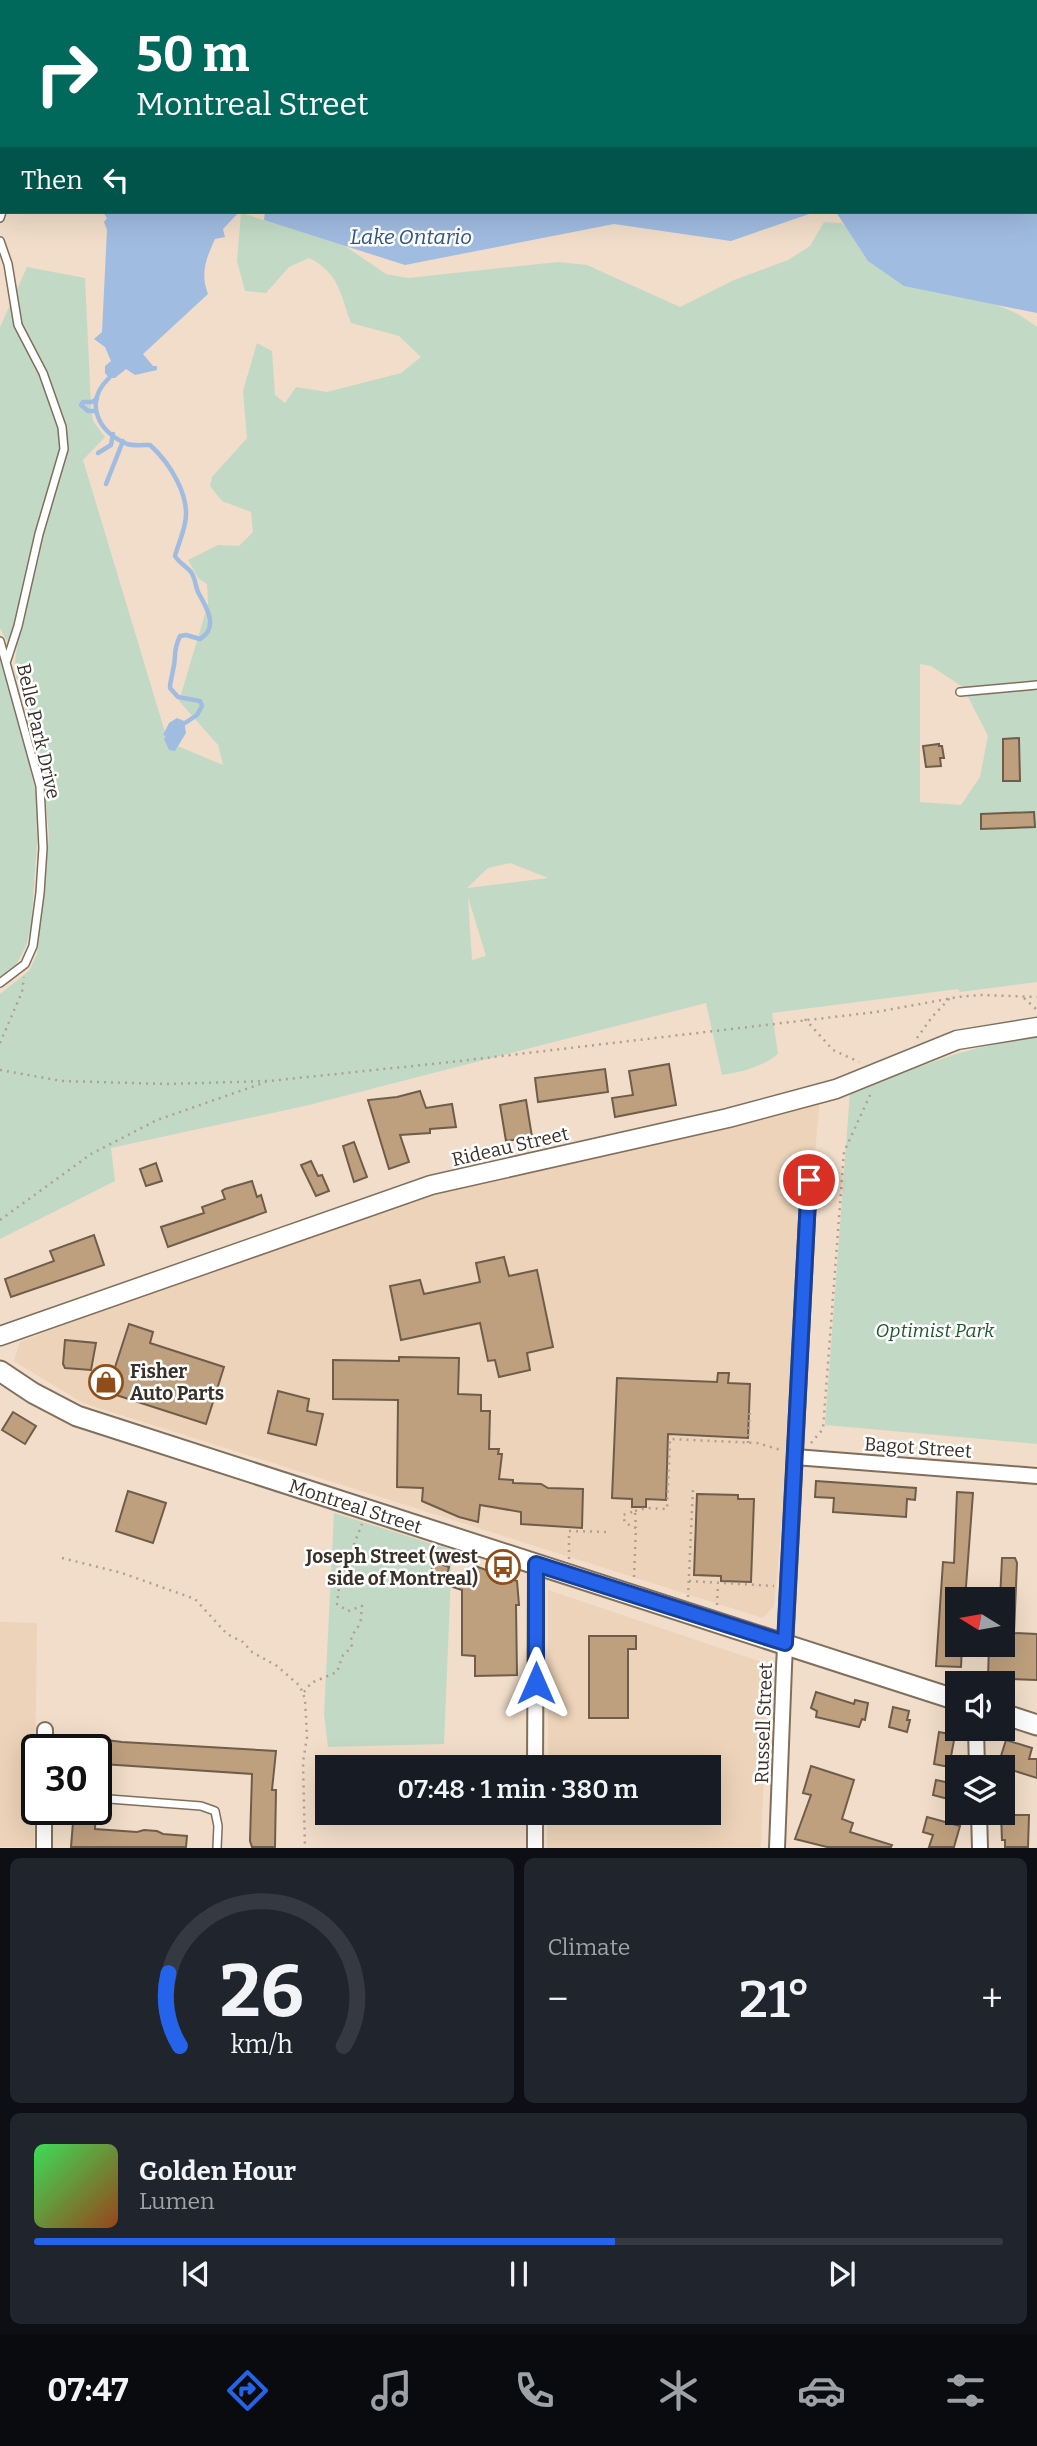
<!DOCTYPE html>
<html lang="en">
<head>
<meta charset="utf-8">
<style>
  body { margin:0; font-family:Bitter,serif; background:#20242c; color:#f1f3f6; height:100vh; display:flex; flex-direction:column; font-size:26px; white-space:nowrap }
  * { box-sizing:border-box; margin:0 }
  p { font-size:23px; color:#9ea1a6 }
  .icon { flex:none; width:38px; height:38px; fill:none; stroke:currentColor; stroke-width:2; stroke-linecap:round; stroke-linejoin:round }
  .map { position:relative; height:1848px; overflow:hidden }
  .side { display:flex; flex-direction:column; gap:10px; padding:10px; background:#0d0f14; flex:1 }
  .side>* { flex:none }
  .top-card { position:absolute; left:0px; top:0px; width:1038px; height:214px; box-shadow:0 7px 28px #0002; background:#00695c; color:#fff; overflow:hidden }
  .needle { width:46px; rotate:281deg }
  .controls { position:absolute; left:945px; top:1587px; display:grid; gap:14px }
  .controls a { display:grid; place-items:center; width:70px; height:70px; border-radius:0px; background:#171b24; box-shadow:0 7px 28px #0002; font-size:35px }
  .speed { position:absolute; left:21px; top:1734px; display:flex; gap:14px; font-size:35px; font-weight:700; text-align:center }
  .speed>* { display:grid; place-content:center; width:91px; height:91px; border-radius:50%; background:#171b24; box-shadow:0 7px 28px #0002; line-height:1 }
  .speed .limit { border:4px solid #111; border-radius:10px; background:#fff; color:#111 }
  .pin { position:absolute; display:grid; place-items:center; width:60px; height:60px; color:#fff; margin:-30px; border:4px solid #fff; border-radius:50%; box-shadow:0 2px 7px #0007 }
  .me { position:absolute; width:77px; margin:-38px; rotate:0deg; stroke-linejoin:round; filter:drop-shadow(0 0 5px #0008) }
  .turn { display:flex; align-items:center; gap:24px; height:147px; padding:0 21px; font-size:32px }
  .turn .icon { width:91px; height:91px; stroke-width:2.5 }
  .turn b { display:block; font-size:49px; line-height:60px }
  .then { display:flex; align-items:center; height:66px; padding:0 21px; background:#0003; gap:14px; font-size:26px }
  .big { font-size:52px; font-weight:600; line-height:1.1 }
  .side .tile { flex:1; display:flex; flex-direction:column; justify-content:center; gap:10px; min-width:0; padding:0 24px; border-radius:10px; background:#20242c }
  .side .dial { align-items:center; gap:0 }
  .dial svg { height:182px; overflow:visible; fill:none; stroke:#363941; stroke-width:7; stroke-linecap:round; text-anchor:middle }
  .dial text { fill:#f1f3f6; stroke:none }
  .song { display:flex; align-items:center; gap:21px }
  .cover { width:84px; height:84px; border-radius:10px; background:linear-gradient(135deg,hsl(130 70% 55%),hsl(20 70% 35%)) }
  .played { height:7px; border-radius:4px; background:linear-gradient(90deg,#2563eb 60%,#363941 60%) }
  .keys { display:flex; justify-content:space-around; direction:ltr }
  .heat { display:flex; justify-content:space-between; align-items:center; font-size:38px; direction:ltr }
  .side .tiles { flex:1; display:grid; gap:10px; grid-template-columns:1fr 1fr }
  .tile:last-child { grid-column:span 2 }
  .trip { position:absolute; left:315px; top:1755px; width:406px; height:70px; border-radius:0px; background:#171b24; box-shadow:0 7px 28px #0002; font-weight:600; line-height:70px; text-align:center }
  .dock { display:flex; height:112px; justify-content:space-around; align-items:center; background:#090b0e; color:#9ea1a6 }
  .dock .icon { width:49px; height:49px }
  .dock .selected { color:#2563eb }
  .dock b { font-size:32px; color:#f1f3f6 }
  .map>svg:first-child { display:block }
  .built { fill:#ecd3b9 }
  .green { fill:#c2dac5; fill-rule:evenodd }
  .water { fill:#a1bce1 }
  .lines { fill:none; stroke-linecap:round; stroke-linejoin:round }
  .stream { stroke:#a1bce1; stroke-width:4.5 }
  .building { fill:#bfa07e; stroke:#6e5d4b; stroke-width:2 }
  .service-casing { stroke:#806f5c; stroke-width:10 }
  .minor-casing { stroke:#806f5c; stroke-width:18 }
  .tertiary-casing { stroke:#806f5c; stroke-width:21 }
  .secondary-casing { stroke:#806f5c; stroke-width:23 }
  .path { stroke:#b0a090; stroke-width:2.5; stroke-dasharray:2 5; stroke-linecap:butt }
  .service { stroke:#fff; stroke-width:7 }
  .minor { stroke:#fff; stroke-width:14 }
  .tertiary { stroke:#fff; stroke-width:18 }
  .secondary { stroke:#fff; stroke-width:19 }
  .route-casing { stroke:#184099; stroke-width:18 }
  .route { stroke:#2563eb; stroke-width:12 }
  .labels { text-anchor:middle; stroke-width:5; stroke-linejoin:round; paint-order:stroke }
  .street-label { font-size:19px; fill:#393129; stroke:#fff }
  .park-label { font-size:19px; font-style:italic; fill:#20582e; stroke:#fff }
  .poi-label { font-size:19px; font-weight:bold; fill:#393129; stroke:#fff; text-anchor:start }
  .water-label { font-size:21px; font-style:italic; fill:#325787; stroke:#fff }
</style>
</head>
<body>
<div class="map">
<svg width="1037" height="1848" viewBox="0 0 1037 1848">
  <rect width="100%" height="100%" fill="#f1ddc9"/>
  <g class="built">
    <polygon points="820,1098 774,1606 763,1618 83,1403 14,1361 20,1342 274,1244 466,1184"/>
    <polygon points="548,1590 768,1664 761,1847 547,1848 547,1813 709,1813 709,1768 548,1767"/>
    <polygon points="0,1622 37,1623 34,1847 0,1847"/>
  </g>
  <g class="green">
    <path d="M241,213L342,244L386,274L408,278L558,262L587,265L680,307L734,280L788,260L810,246L824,222L841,223L918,281L969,293L1018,314L1037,327V982L960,992L958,989L772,1013L778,1054C762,1067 742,1072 722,1075L706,1003L309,1105L111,1148L115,1181L0,1239V994L29,971L37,954L49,836L42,762L16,676L15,661L17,647L6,640L0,628V327L27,267L85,278L91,406L93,421L105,437L83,460L168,742L223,765L218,745L179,701L208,604L207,584L198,578L188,560L218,545L239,546L253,532L251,512L222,501L210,486L212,477L247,438L243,391L257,343L272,351L275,395L285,403L296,387L327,392L401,373L421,357L399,336L351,323C340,293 339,273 309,258L289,267L266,293L245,291L237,261ZM920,664L931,666L963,687L988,736L980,777L961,805L920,802ZM510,863L548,878L467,888L488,868ZM468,897L486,956L472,960Z"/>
    <polygon points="0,660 14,701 36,793 37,844 31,926 26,946 14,969 0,978"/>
    <path d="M1037,1038V1444L825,1425L850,1092C909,1072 976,1041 1037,1038Z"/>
    <polygon points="334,1513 452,1550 444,1744 328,1747 324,1714"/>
  </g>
  <g class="water">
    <polygon points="29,0 1037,0 1037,313 904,286 868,261 836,212 1036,212 1036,2"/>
    <path d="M103,212H239L223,229L225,237L215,239C206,259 200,273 208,294L143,354L153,366H157V370L135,375L126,369L115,378H109L105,373V366L111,361L105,347L94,339L102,332L107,230L104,222L107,218Z"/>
    <polygon points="265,212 815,212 731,241 614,224 405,265 264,220"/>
    <polygon points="177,718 184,721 186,733 175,751 169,750 164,739 166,736 163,735 169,723"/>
  </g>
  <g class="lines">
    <g class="stream">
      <path d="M109,378C84,402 97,431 127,444C133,446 143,445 150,445C169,462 191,496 185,523C183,534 178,545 175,556C179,563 186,566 191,572C196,579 195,587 199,594C207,608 219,628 200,639L186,635L180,636C172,653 177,656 173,670C172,677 170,681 170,688L178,697L200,701L202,706L197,715L185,723"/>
      <polyline points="95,411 88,411 81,405 83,402 92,402 97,399"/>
      <polyline points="98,453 111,445 113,434"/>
      <polyline points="106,484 123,441"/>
    </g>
  </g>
  <g class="building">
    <polygon points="1019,738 1020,781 1003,781 1003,739"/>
    <polygon points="939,744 939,746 942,746 944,758 940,758 941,766 926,767 923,746"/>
    <polygon points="1034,812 1035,827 981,829 981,814"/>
    <polygon points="669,1064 676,1105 615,1117 612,1098 633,1095 629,1071"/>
    <polygon points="605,1069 608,1092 538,1102 535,1078"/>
    <polygon points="420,1091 426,1108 452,1104 456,1127 430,1129 430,1133 400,1135 409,1162 389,1169 368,1100 397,1097"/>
    <polygon points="526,1100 532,1137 506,1141 500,1105"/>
    <polygon points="354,1142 367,1177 354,1182 343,1146"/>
    <polygon points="311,1161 318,1176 322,1175 329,1191 316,1196 301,1165"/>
    <polygon points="156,1163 162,1181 146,1186 140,1169"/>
    <polygon points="252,1181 257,1197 261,1195 266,1212 168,1247 161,1227 204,1213 202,1207 225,1199 222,1191 225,1189"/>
    <polygon points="94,1235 104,1265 11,1297 5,1279 54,1261 50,1251"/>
    <polygon points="504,1257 509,1276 537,1270 553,1347 527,1353 530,1370 499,1377 495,1360 488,1361 480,1323 401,1340 390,1286 420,1280 424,1294 480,1282 476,1263"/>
    <polygon points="129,1324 153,1332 150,1343 224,1367 206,1424 107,1392"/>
    <polygon points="65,1340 96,1343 91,1370 65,1368 63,1364"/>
    <polygon points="399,1357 459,1358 458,1394 481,1395 481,1411 490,1411 489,1449 499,1449 498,1454 502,1454 499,1479 513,1480 513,1483 541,1484 548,1488 583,1489 582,1528 521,1524 521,1512 480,1505 478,1522 459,1517 422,1501 423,1488 397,1487 398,1400 333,1399 333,1360 399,1361"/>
    <polygon points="718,1373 729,1373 728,1383 750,1384 748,1438 668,1434 666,1500 646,1499 646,1507 632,1507 632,1499 612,1498 617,1378 717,1382"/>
    <polygon points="278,1391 309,1399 307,1411 323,1414 316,1445 268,1433"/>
    <polygon points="13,1412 36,1426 25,1444 2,1430"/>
    <polygon points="816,1481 916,1488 915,1500 907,1499 906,1517 833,1512 834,1498 815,1497"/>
    <polygon points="128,1491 166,1503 153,1543 116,1531"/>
    <polygon points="957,1492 973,1493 965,1600 957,1600 957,1645 962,1645 961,1667 936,1666 943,1562 954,1563"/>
    <polygon points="697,1494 738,1495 738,1499 754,1499 751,1582 721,1581 721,1576 694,1575"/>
    <polygon points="1002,1558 1015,1558 1017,1563 1014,1633 1037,1634 1037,1680 988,1678 989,1645 1003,1645 1003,1600 1000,1600"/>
    <polygon points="435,1562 449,1567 446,1580 475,1580 475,1566 517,1581 519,1605 516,1605 517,1675 475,1676 475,1656 462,1655 462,1590 428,1579"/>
    <polygon points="589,1636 636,1636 636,1649 628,1649 628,1718 589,1718"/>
    <polygon points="816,1692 854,1704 855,1700 868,1703 865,1720 862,1719 859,1727 816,1717 817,1711 811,1708"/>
    <polygon points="893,1707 909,1711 907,1720 910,1720 907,1732 889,1727"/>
    <polygon points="939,1732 955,1735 949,1767 934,1764"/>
    <polygon points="75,1736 122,1742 276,1751 272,1790 276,1790 275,1847 252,1847 250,1841 252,1774 102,1764 97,1762 96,1750 74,1750"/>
    <polygon points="1006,1740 1032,1748 1029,1759 1037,1759 1037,1778 1002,1767 1004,1760 1000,1759"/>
    <polygon points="811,1766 854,1780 842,1819 853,1823 850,1832 892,1845 891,1847 827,1847 795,1839 811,1795 803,1793"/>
    <polygon points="936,1780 955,1784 952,1800 933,1795"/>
    <polygon points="74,1810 96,1810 95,1829 137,1832 144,1830 157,1831 163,1834 187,1836 186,1847 71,1847"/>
    <polygon points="1014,1813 1014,1815 1029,1815 1028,1847 1005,1847 1005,1840 1002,1840 1001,1814"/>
    <polygon points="927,1817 960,1826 954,1847 929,1847 933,1835 923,1832"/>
  </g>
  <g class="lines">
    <g class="service-casing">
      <g id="service">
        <polyline points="0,218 2,212"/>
        <polyline points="0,241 8,264 18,325 43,373 62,427 64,449 39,534 18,626 7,660"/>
        <polyline points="0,641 40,786 43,848 40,893 33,946 25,964 0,983"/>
        <polyline points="960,692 1037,685"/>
        <polyline points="96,1798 201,1806 215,1811 218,1826 217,1848"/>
      </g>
    </g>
    <g class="minor-casing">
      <g id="minor">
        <polyline points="795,1457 1037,1476"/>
        <polyline points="976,1729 977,1768"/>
        <polyline points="45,1750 45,1730"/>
        <polyline points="535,1768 536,1564"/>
        <polyline points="44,1810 44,1848"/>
        <polyline points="979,1813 980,1848"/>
        <polyline points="535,1848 535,1813"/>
        <polyline points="777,1848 784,1667 809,1180"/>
      </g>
    </g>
    <g class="tertiary-casing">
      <polyline id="tertiary" points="0,1336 431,1185 728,1118 836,1089 957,1040 1037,1027"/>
    </g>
    <g class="secondary-casing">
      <g id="secondary">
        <path id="s1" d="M0,1371L33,1393L77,1416L957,1700"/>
        <polyline points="1003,1714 1037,1725"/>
      </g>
    </g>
    <g class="path">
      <polyline points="0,89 2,94"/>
      <polyline points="1024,998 1037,1010"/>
      <polyline points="805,1019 833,1050 859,1062"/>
      <polyline points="917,1038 932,1017 950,998"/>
      <polyline points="0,1043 22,992 24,977"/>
      <polyline points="0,1070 62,1081 167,1084 269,1081 451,1062 876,1012 958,997 980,995 1037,997"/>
      <polyline points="0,1220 91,1154 157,1120 266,1082"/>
      <polyline points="748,1443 750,1408"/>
      <polyline points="811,1443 823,1429 844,1152 871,1093"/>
      <polyline points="635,1511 647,1508 667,1509 670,1439 757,1443 781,1450"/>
      <polyline points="62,1558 122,1573 195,1599 227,1634 243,1642 252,1652 277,1666 300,1686 305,1699 307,1737 303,1762 305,1848"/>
      <polyline points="569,1559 569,1531 609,1532"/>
      <polyline points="634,1577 636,1528 625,1523 623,1515 635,1511 636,1528"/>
      <polyline points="689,1581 774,1586"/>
      <polyline points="688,1597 693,1488"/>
      <polyline points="717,1605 718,1584"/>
      <path d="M304,1692L311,1683L337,1672L343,1655L352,1647C349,1636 354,1634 359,1625C362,1620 361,1612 362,1606L348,1611L337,1604L340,1580L362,1524"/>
      <polyline points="947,1731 950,1714"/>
    </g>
    <use href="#service" class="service"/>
    <use href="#minor" class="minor"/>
    <use href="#tertiary" class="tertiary"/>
    <use href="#secondary" class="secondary"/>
  </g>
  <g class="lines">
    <g class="route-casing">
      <polyline id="route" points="536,1683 536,1564 785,1643 809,1180"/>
    </g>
    <use href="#route" class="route"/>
  </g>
  <defs>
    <g id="shop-ring" transform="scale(1.75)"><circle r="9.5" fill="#fff" stroke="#8f4d1a" stroke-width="1.5"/><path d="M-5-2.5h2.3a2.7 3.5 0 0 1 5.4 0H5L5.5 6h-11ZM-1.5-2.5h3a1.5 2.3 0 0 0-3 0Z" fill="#8f4d1a"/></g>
    <g id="bus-ring" transform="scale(1.75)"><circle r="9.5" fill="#fff" stroke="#8f4d1a" stroke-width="1.5"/><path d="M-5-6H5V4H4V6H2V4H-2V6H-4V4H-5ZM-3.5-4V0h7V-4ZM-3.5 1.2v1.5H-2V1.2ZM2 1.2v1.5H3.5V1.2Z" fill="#8f4d1a"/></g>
  </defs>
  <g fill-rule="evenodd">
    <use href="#shop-ring" x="106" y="1382"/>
    <use href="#bus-ring" x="503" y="1567"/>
  </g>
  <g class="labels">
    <g class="street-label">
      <text transform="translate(39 731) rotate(77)" y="7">Belle Park Drive</text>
      <text transform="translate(510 1146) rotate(-13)" y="7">Rideau Street</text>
      <text transform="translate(918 1447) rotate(4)" y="7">Bagot Street</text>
      <text dy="7" stroke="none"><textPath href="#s1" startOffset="382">Montreal Street</textPath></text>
      <text transform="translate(763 1723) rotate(-88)" y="7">Russell Street</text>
    </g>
    <g class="park-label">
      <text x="935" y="1337">Optimist Park</text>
    </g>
    <g class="poi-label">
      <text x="130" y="1378">Fisher<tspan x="130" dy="22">Auto Parts</tspan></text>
      <text x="478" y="1563" text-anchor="end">Joseph Street (west<tspan x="478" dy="22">side of Montreal)</tspan></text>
    </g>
    <g class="water-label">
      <text x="411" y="244">Lake Ontario</text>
    </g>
  </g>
</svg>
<div class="controls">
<a><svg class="needle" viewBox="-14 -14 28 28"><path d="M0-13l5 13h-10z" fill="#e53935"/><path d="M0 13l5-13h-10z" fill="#9ea1a6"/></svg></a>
<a><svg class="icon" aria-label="sound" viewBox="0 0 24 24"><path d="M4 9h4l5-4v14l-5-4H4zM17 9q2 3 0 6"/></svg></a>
<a><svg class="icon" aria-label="layers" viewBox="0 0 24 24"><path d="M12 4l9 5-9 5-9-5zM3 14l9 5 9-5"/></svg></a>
</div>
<div class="speed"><div class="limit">30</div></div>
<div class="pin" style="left:809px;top:1180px;background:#d93025"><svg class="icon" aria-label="arrive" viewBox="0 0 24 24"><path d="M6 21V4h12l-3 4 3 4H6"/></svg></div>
<svg class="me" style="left:536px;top:1683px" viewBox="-20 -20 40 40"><path d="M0-17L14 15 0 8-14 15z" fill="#2563eb" stroke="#fff" stroke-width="4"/></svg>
<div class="trip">07:48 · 1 min · 380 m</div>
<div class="top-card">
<div class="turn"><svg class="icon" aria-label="right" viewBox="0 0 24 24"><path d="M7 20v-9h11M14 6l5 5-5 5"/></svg><div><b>50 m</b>Montreal Street</div></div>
<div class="then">Then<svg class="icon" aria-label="left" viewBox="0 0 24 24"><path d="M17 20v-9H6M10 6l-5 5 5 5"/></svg></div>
</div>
</div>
<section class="side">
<div class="tiles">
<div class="tile dial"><svg viewBox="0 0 100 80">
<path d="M14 69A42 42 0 1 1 86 69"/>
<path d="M14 69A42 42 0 0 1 9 37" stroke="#2563eb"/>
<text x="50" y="56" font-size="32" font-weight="700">26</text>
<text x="50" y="72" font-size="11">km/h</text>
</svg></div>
<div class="tile"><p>Climate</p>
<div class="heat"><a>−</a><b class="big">21°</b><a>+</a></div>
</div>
<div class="tile">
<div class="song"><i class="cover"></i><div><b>Golden Hour</b><p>Lumen</p></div></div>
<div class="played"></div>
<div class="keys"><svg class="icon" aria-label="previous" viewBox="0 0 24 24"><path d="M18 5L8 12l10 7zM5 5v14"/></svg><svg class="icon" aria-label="pause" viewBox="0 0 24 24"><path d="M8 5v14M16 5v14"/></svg><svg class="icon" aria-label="next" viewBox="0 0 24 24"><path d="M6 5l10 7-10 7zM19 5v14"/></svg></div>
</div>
</div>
</section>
<nav class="dock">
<b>07:47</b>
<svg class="icon selected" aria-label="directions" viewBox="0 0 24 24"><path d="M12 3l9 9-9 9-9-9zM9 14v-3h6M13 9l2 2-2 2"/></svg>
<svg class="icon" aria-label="music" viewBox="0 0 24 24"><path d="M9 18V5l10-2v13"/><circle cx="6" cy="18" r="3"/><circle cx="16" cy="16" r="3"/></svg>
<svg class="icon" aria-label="phone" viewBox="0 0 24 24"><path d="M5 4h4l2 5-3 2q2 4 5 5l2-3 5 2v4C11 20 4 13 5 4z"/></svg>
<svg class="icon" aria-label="climate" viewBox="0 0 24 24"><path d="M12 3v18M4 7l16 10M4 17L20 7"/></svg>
<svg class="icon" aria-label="car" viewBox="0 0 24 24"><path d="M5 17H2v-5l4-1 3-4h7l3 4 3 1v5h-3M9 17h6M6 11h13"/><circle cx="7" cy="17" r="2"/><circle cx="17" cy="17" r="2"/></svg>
<svg class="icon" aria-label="filters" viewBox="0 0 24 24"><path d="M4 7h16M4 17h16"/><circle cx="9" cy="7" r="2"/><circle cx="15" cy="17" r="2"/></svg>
</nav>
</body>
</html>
